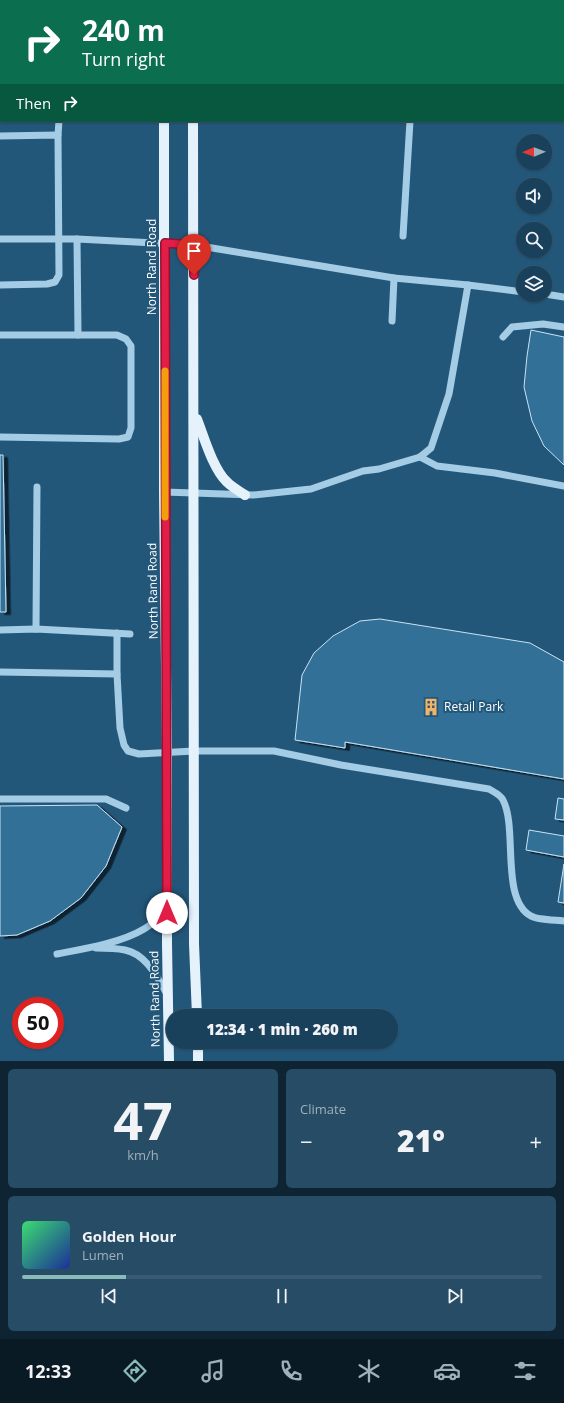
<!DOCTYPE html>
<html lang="en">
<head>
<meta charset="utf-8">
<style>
  body { margin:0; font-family:"Open Sans",sans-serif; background:#274c65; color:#f1f3f6; height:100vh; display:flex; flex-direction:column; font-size:15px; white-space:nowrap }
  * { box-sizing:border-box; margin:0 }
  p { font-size:13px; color:#9fafbb }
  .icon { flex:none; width:22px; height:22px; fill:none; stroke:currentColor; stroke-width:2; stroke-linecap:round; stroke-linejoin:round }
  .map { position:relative; height:1061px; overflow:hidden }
  .side { display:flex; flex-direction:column; gap:8px; padding:8px; background:#0e2433; flex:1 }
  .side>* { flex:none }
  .banner { position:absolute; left:0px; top:0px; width:564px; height:122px; box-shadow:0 1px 3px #0004,0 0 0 1px #385a72; background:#0b6e4f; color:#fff; overflow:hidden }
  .needle { width:26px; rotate:269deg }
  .buttons { position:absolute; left:516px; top:134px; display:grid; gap:8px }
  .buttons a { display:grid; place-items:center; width:36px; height:36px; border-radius:50%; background:#1a415c; box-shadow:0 1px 3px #0004,0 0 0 1px #385a72; font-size:20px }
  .speed { position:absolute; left:12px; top:997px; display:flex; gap:8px; font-size:20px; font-weight:700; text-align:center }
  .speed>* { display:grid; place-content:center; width:52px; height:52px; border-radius:50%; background:#1a415c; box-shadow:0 1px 3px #0004,0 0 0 1px #385a72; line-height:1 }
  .speed .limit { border:6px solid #d22; background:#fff; color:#111 }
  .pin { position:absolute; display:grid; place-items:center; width:34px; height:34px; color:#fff; margin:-41px -17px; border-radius:50% 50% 50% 0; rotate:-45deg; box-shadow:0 0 4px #0007 }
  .pin .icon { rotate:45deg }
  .me { position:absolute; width:44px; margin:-22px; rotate:0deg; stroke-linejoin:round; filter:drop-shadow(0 0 3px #0008) }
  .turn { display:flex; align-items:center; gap:14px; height:84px; padding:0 16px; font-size:18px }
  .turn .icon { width:52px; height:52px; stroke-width:2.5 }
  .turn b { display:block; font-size:28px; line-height:34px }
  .then { display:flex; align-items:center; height:38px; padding:0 16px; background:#0003; gap:8px; font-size:15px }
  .big { font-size:30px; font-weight:800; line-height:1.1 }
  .side .tile { flex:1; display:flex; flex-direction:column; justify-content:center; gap:6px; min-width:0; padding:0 14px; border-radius:6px; background:#274c65 }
  .side .dial { align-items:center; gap:0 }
  .dial b { font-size:52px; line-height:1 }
  .song { display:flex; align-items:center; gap:12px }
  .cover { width:48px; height:48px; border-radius:6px; background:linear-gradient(135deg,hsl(140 70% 55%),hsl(230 70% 35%)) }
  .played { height:4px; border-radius:2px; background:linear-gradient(90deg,#8bbbb9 20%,#385a72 20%) }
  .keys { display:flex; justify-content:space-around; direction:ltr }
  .heat { display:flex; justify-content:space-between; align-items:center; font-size:22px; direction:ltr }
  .side .tiles { flex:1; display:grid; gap:8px; grid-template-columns:1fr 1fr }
  .tile:last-child { grid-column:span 2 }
  .trip { position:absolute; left:166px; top:1009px; width:232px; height:40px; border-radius:20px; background:#1a415c; box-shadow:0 1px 3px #0004,0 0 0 1px #385a72; font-weight:800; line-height:40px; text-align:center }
  .menu { display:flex; height:64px; justify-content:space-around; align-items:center; background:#0a1a25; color:#9fafbb }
  .menu .icon { width:28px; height:28px }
  .menu .current { color:#8bbbb9 }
  .menu b { font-size:18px; color:#f1f3f6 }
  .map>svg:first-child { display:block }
  .building { fill:#336f97; stroke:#c8e3f4; filter:url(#shadow) }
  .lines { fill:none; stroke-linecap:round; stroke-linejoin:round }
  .minor { stroke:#a5cce5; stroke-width:7 }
  .major { stroke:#e5f2fc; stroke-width:10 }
  .route-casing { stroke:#92132f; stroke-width:10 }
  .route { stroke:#e11d48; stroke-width:7 }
  .slow { stroke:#f59e0b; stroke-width:7 }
  .labels { text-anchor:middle; stroke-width:4; stroke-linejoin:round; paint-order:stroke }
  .street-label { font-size:12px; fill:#fff; stroke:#23577a }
  .poi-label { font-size:12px; fill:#fff; stroke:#23577a; text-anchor:start }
</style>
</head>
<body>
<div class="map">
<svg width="564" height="1061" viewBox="0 0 564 1061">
  <defs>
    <filter id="shadow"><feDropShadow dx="4.5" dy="2.5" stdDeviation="0" flood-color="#0009"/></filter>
  </defs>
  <rect width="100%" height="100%" fill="#23577a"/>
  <g class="building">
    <polygon points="531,330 564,337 564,465 544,446 532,421 524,387 527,356"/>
    <polygon points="0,455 3,455 6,612 0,612"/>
    <polygon points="380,619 530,643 564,662 564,779 345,742 345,748 295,740 302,675 314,653 333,636 360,621"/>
    <polygon points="558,798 564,799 564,820 555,819"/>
    <polygon points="97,805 122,827 106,866 81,898 50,921 17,935 0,936 0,806"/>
    <polygon points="529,830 564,836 564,857 526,850"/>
    <polygon points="564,864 564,903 558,902"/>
  </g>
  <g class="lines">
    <g class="minor">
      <polyline points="411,0 411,1"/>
      <polyline points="102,1 102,0"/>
      <polyline points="563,115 564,115"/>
      <polyline points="58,135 59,121"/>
      <polyline points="0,136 58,135 59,275 55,282 47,284 0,285"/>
      <polyline points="403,236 410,121"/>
      <polyline points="0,239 77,239"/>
      <polyline points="545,294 564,297"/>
      <polyline points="392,321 394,278"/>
      <polyline points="0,335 117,335 126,339 131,346 131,428 128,437 119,439 0,437"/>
      <polyline points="78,335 77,239 194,245 394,278 468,285 523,292"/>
      <polyline points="503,337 512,327 543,324 564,327"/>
      <polyline points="420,457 437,466 495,473 564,486"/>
      <polyline points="164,492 253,495 311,489 363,471 379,469 420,457 431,448 449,394 468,285"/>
      <polyline points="36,629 37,487"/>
      <polyline points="0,630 36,629 130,634"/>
      <path d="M0,672L117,674L120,728L124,745L128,751L139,754L194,751H274L341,765L489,789C494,792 501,795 503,800C518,829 500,899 531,916C537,920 556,920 564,921"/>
      <polyline points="117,674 117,633"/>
      <polyline points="0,799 106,799 126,808"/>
      <path d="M96,948C105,948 115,948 125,950C146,954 157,977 167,994"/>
      <path d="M57,954C83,949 121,943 144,929C152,924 159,918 167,913"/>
    </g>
    <g class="major">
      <polyline points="163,0 163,1"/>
      <polyline points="193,0 193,1"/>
      <polyline points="164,121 164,492 167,753 167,944 169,1061"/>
      <polyline points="193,121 194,944 197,1016"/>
      <path d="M197,419C204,437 213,469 227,482C232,487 239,491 245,495"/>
      <polyline points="198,1042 198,1061"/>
    </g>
  </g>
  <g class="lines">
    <g class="route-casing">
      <path id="route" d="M167,913C167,690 165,466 165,243L194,245V275"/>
    </g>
    <use href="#route" class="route"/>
    <polyline class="slow" points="165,371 165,517"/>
  </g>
  <defs>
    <g id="building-bare" transform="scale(1.38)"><path d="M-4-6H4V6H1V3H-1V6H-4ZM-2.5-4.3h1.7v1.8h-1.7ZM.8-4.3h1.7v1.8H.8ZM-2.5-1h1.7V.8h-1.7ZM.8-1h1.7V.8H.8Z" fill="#f0b368" stroke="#23577a" stroke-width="2.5" paint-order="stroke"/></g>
  </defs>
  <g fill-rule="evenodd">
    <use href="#building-bare" x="431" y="707"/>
  </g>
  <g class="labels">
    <g class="street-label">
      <text transform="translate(152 267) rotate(-90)" y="4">North Rand Road</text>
      <text transform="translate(153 591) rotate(-91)" y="4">North Rand Road</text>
      <text transform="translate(155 999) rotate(-91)" y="4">North Rand Road</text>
    </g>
    <g class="poi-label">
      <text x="444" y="711">Retail Park</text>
    </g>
  </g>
</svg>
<div class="buttons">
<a><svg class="needle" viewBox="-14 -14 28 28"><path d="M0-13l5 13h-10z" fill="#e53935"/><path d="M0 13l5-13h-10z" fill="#9fafbb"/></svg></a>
<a><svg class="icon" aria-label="sound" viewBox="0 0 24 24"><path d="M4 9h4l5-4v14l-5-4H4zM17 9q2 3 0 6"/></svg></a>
<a><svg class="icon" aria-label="search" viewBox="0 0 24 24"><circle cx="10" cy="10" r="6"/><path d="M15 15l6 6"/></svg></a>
<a><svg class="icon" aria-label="layers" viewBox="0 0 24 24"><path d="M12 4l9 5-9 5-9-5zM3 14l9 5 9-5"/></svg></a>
</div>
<div class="speed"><div class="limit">50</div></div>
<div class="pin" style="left:194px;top:275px;background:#d93025"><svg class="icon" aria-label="arrive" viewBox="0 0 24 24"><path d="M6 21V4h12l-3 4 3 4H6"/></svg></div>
<svg class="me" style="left:167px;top:913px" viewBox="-20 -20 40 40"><circle r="19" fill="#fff"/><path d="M0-13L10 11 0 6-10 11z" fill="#e11d48"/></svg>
<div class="trip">12:34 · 1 min · 260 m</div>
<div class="banner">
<div class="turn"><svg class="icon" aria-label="right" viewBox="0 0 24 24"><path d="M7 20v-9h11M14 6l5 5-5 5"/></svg><div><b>240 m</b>Turn right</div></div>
<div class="then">Then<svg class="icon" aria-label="right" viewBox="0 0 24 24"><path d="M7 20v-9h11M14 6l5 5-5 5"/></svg></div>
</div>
</div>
<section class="side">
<div class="tiles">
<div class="tile dial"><b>47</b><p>km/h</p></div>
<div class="tile"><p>Climate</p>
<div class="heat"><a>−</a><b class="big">21°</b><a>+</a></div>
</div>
<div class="tile">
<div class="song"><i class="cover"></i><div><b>Golden Hour</b><p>Lumen</p></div></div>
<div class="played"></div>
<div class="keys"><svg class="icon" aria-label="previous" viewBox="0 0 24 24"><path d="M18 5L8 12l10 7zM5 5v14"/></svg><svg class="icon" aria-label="pause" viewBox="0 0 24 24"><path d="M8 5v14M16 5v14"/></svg><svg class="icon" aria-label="next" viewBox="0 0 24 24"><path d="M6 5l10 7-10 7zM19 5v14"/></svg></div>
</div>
</div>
</section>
<nav class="menu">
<b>12:33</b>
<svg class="icon current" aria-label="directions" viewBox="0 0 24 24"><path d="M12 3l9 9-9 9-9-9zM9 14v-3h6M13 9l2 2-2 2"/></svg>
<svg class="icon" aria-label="music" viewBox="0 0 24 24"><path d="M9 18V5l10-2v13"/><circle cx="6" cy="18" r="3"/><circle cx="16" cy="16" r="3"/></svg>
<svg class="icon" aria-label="phone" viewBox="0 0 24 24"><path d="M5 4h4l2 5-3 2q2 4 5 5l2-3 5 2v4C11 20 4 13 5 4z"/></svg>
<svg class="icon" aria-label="climate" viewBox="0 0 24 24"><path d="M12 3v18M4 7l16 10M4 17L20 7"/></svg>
<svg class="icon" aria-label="car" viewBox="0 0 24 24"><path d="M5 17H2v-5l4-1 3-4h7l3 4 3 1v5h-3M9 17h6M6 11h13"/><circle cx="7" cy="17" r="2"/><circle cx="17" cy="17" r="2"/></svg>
<svg class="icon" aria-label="filters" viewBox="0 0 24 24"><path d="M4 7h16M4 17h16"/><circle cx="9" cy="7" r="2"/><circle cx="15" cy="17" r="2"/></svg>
</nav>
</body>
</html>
